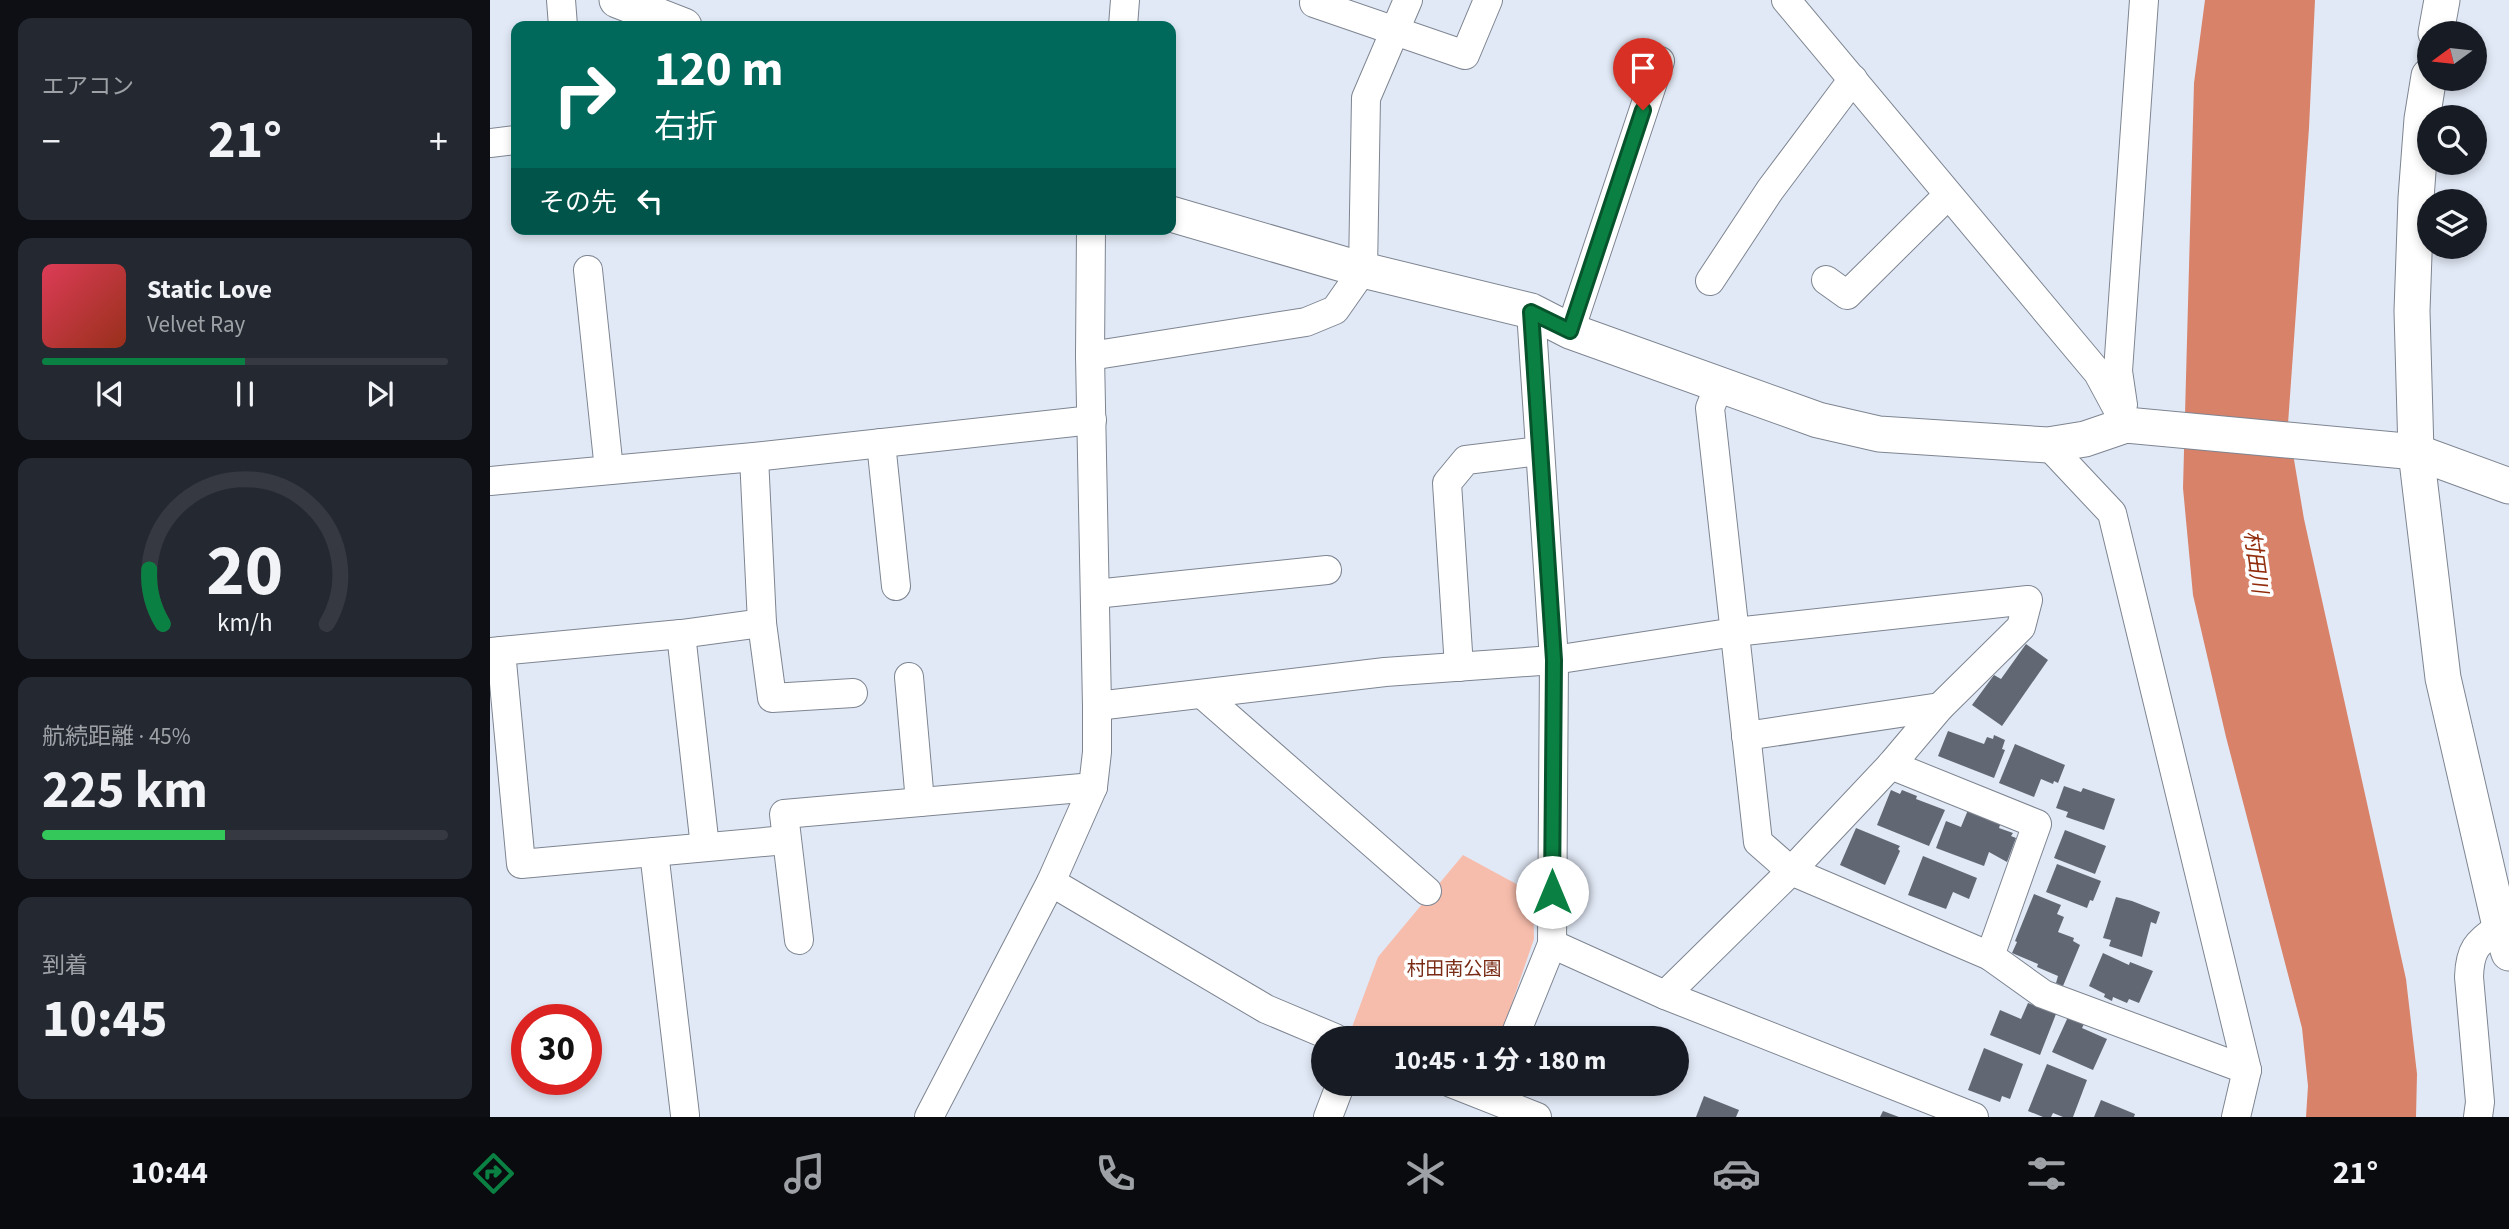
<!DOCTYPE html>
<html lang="ja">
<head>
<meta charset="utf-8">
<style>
  body { margin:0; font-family:"Source Sans 3","Noto Sans JP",sans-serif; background:#242831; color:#f1f3f6; height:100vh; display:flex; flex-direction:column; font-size:26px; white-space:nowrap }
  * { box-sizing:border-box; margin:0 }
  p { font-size:23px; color:#9ea1a6 }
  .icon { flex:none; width:38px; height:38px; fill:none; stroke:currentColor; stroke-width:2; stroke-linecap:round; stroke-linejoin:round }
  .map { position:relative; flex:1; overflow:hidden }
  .panel { display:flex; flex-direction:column; gap:18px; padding:18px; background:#0d0f14; width:490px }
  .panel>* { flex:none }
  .banner { position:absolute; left:21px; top:21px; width:665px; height:214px; border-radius:14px; box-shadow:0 4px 10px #0003; background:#00695c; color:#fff; overflow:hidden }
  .needle { width:46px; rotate:255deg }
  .buttons { position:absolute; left:1927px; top:21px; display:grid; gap:14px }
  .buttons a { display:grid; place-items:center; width:70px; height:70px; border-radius:50%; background:#171b24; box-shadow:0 4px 10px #0003; font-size:35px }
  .speed { position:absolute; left:21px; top:1004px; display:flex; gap:14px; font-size:35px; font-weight:700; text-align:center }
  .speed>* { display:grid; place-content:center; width:91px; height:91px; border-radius:50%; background:#171b24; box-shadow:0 4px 10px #0003; line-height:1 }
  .speed .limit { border:10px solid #d22; background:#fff; color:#111 }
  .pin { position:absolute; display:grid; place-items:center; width:60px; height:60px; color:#fff; margin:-72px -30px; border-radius:50% 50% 50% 0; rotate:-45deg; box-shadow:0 0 7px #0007 }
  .pin .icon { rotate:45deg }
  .me { position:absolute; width:77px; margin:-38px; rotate:0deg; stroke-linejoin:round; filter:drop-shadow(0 0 5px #0008) }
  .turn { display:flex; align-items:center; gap:24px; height:147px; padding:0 28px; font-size:32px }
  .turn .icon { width:91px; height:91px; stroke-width:2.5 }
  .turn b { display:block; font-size:49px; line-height:60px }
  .then { display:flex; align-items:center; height:66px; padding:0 28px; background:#0003; gap:14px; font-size:26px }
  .big { font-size:52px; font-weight:700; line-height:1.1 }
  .panel .widget { flex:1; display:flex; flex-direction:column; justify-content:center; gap:10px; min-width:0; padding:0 24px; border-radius:14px; background:#242831 }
  .panel .dial { align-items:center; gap:0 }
  .dial svg { height:182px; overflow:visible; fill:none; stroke:#363941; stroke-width:7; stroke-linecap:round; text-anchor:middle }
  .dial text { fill:#f1f3f6; stroke:none }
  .song { display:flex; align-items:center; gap:21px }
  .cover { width:84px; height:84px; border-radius:10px; background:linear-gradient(135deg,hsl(350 70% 55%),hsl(10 70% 35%)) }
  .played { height:7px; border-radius:4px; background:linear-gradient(90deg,#0b8043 50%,#363941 50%) }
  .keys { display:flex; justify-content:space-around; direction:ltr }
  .heat { display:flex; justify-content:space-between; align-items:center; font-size:38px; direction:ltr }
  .charge { height:10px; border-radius:5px; background:linear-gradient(90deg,#34c759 45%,#363941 0) }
  .trip { position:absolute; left:821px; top:1026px; width:378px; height:70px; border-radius:35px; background:#171b24; box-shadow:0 4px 10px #0003; font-weight:700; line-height:70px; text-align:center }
  .dock { display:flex; height:112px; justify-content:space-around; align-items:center; background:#090b0e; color:#9ea1a6 }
  .dock .icon { width:49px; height:49px }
  .dock .current { color:#0b8043 }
  .dock b { font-size:32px; color:#f1f3f6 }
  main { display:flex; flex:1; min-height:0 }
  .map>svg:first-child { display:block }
  .green { fill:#f7bdac }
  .water { fill:#d8826a }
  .building { fill:#616873 }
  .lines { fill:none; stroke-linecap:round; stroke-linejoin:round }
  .minor-casing { stroke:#7e8591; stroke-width:30 }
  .tertiary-casing { stroke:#7e8591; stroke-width:37 }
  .minor { stroke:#fff; stroke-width:28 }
  .tertiary { stroke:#fff; stroke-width:35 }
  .route-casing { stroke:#07532c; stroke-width:18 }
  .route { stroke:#0b8043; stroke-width:12 }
  .labels { text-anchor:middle; stroke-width:7; stroke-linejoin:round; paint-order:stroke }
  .park-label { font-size:19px; fill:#792b15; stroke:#fff }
  .water-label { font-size:21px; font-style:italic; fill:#902b0b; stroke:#fff }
</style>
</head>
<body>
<main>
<section class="panel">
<div class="widget"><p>エアコン</p>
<div class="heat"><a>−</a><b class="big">21°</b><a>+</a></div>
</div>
<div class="widget">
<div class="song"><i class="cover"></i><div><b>Static Love</b><p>Velvet Ray</p></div></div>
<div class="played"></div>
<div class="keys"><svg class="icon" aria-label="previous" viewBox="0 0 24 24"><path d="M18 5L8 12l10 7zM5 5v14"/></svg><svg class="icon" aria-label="pause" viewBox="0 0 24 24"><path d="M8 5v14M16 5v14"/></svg><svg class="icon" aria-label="next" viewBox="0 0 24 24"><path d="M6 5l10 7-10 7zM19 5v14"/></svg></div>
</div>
<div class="widget dial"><svg viewBox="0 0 100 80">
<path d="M14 69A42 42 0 1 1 86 69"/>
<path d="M14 69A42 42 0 0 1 8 45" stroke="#0b8043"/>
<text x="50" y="56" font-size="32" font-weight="700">20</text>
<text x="50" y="72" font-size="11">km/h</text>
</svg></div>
<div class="widget"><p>航続距離 · 45%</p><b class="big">225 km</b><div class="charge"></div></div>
<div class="widget"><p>到着</p><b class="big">10:45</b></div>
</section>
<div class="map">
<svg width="2019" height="1117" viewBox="0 0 2019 1117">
  <rect width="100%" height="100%" fill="#e1e9f6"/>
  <polygon class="green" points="973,855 1043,893 1044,939 1010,1038 858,1038 888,957"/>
  <polygon class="water" points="1715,0 1825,0 1819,128 1798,424 1814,519 1916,979 1927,1074 1926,1117 1816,1117 1818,1086 1812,1028 1736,737 1703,595 1693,488 1704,83"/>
  <g class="building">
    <polygon points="1536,644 1558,660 1512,726 1482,705 1504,675 1511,679"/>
    <polygon points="1458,731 1494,744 1497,737 1503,739 1504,735 1515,740 1512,749 1515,750 1504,778 1448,756"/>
    <polygon points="1525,744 1575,765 1568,783 1564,781 1563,784 1551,779 1544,797 1509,783"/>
    <polygon points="1574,786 1591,792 1593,788 1625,799 1614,830 1576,817 1578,812 1566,808"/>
    <polygon points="1401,790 1410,794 1412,790 1427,796 1426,799 1455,810 1439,846 1387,825"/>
    <polygon points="1478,810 1511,822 1509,828 1523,833 1521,836 1526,838 1517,862 1499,852 1494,866 1446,848 1456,821 1471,827"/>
    <polygon points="1366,828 1410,846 1408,849 1410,851 1395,885 1350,865"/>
    <polygon points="1575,830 1616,846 1605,874 1564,858"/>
    <polygon points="1433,856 1487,878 1479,899 1463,892 1456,909 1418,895"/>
    <polygon points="1567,864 1611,881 1603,901 1600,900 1597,908 1556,892"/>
    <polygon points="1544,894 1571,905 1567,914 1574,917 1568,932 1584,938 1583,941 1590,945 1573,986 1566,983 1568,976 1547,967 1548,964 1522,953 1527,942 1525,941"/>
    <polygon points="1626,897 1642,901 1670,912 1666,924 1661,922 1652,957 1619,946 1621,940 1613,938"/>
    <polygon points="1613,953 1639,965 1640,962 1663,971 1649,1003 1639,999 1637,1003 1623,997 1622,1001 1614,997 1615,994 1599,986"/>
    <polygon points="1538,1003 1566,1014 1550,1055 1500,1035 1510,1010 1531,1019"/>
    <polygon points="1578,1017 1594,1024 1592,1028 1617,1039 1603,1070 1562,1052"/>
    <polygon points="1494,1048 1533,1064 1520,1099 1512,1096 1510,1102 1478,1090"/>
    <polygon points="1557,1064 1597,1080 1583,1117 1573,1117 1563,1113 1561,1117 1553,1117 1538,1111"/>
    <polygon points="1214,1096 1249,1110 1246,1117 1206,1117"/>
    <polygon points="1611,1100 1645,1114 1644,1117 1604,1117"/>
    <polygon points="1393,1111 1409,1117 1390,1117"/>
  </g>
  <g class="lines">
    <g class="minor-casing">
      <g id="minor">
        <polyline points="71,0 73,26"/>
        <polyline points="1296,0 1608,373 1636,425"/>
        <polyline points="824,3 975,55 998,0"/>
        <polyline points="633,26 635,0"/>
        <polyline points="0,143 26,140"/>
        <polyline points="98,270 119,470"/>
        <polyline points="1336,280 1357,295 1458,195"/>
        <polyline points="1220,281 1280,190 1363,79"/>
        <polyline points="1080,331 1170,61"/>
        <polyline points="600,356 816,322 845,310 873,270 876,98 918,0"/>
        <polyline points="1230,383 1220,408 1268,842 1301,871 1500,956 1553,994 1757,1070"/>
        <polyline points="1633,405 1628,371 1654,0"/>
        <polyline points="391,443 406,586"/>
        <polyline points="1558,445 1622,513 1757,1070 1746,1117"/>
        <polyline points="0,481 264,457 602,420"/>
        <polyline points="605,594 837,570"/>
        <polyline points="272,623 282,698 363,693"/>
        <polyline points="191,634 215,847"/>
        <polyline points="11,651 31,864 296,840"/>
        <polyline points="0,652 191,634 272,623 264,457"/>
        <polyline points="969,667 957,483 976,460 1050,451"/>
        <polyline points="419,677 430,802"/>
        <polyline points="712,694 937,891"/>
        <polyline points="607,706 895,672 1064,660 1245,632 1538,600 1531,627 1450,707 1401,765 1301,871 1175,995"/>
        <polyline points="1256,736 1450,707"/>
        <polyline points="1401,765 1547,824 1500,956"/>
        <polyline points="164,852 195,1115"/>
        <polyline points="561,882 776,1009 845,1038"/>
        <polyline points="309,940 294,814 603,787"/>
        <polyline points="1062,944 1175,995 1484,1117"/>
        <polyline points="1024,1038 1062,944 1064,660 1041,311"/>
        <polyline points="961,1083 1047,1117"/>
        <polyline points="439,1117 561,882 603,787 607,752 607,706 600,356 601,229"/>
        <polyline points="838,1117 851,1083"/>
        <path d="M1988,1117L1990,1102L1979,977C1980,947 1988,943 2010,926"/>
      </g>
    </g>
    <g class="tertiary-casing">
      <g id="tertiary">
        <polyline points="127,0 194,26"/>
        <polyline points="1946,33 1952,0"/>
        <polyline points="1939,76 1932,119 1926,198 1922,311 1926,452 1953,678 2010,926 2019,953"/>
        <polyline points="681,214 873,270 1041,311 1080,331 1328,420 1389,434 1558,445 1595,439 1636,425 1926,452 2019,486"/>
      </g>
    </g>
    <use href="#minor" class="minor"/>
    <use href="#tertiary" class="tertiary"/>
  </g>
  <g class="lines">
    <g class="route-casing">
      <polyline id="route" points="1062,892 1064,660 1041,312 1080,331 1153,110"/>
    </g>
    <use href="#route" class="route"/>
  </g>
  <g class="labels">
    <g class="park-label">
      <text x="964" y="975">村田南公園</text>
    </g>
    <g class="water-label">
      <text transform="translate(1766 562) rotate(82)" y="7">村田川</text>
    </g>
  </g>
</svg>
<div class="buttons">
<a><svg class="needle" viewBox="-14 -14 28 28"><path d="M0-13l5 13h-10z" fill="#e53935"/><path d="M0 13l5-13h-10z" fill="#9ea1a6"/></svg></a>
<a><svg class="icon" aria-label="search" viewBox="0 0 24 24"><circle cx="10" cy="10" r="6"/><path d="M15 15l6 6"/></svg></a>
<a><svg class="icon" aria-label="layers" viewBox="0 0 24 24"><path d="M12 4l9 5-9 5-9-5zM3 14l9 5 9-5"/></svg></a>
</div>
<div class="speed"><div class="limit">30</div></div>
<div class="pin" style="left:1153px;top:110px;background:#d93025"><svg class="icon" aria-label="arrive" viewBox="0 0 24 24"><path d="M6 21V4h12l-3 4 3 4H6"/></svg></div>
<svg class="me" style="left:1062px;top:892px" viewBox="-20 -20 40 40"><circle r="19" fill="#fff"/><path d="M0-13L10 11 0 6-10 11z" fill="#0b8043"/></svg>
<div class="trip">10:45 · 1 分 · 180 m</div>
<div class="banner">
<div class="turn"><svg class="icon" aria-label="right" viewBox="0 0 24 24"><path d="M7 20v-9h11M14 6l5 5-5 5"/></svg><div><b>120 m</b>右折</div></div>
<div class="then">その先<svg class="icon" aria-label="left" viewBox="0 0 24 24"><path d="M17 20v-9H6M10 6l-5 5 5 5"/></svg></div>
</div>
</div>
</main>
<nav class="dock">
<b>10:44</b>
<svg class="icon current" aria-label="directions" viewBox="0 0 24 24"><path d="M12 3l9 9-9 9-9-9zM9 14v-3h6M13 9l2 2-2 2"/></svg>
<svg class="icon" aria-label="music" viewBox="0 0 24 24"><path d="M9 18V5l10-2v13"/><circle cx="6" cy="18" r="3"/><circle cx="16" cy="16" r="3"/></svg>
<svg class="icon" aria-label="phone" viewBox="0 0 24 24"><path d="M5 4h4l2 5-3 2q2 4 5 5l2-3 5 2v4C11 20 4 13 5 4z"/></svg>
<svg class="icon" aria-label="climate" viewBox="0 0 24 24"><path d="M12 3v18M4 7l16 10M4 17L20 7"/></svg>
<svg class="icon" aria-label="car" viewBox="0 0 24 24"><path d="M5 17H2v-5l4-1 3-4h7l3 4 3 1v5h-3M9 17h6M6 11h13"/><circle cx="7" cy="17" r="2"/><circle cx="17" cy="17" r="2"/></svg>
<svg class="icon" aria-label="filters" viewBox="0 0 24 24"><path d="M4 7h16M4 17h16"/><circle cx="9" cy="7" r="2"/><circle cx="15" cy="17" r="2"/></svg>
<b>21°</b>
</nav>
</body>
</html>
